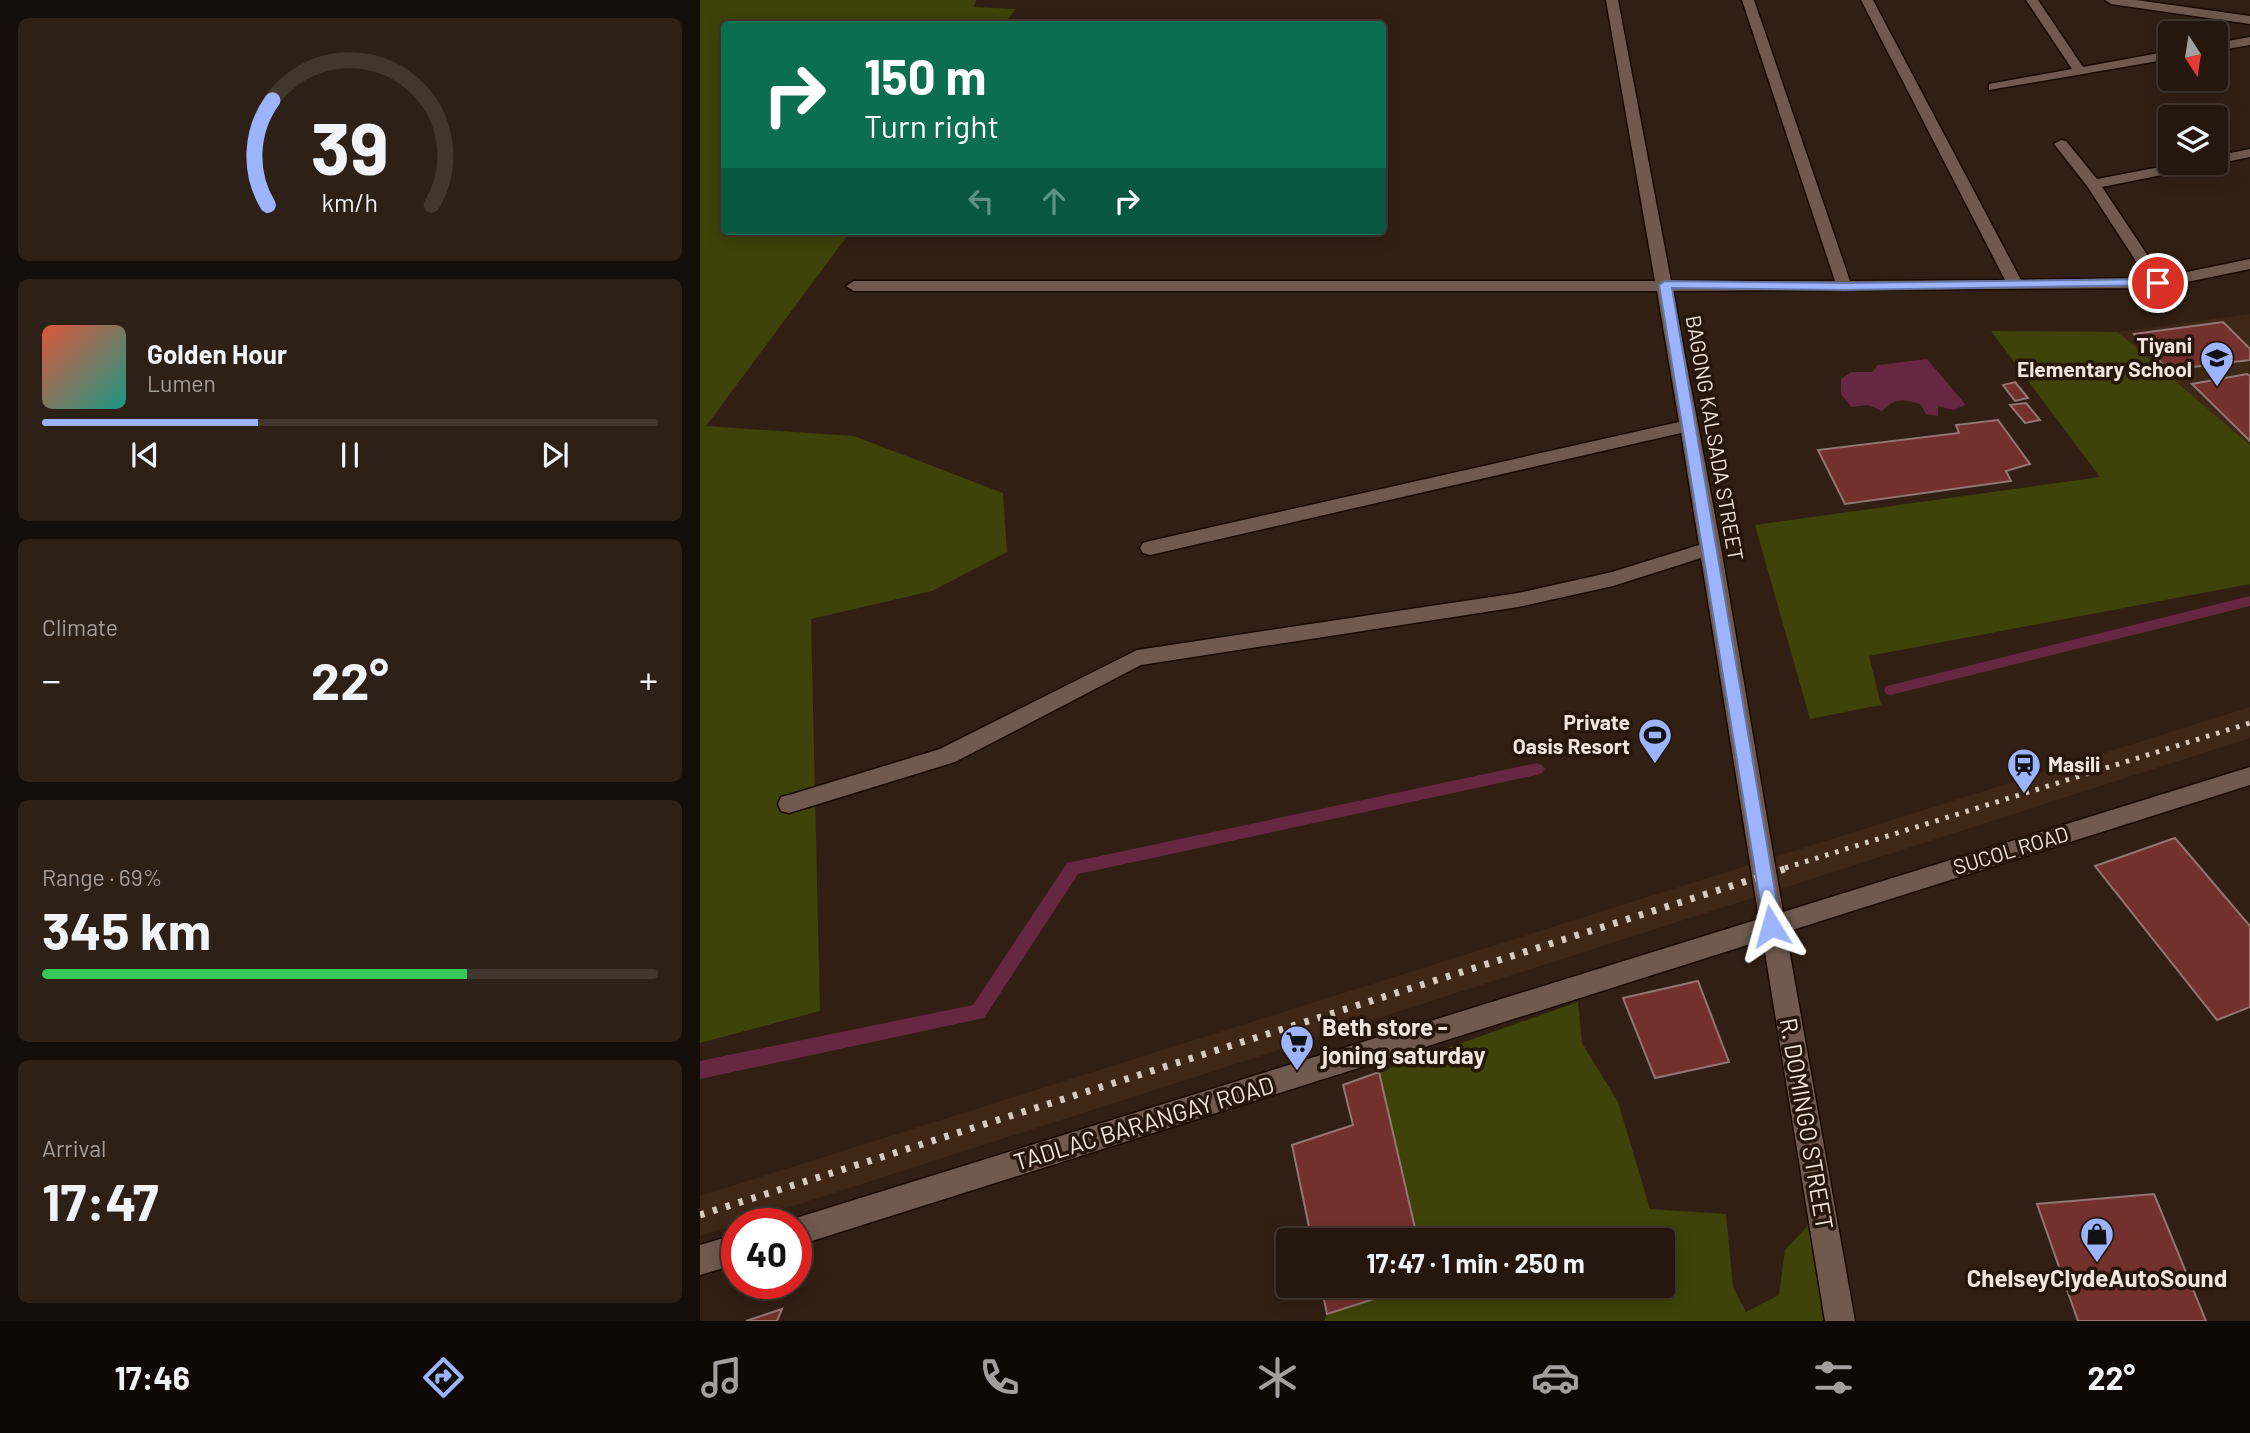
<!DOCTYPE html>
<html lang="en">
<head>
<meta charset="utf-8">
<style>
  body { margin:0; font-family:Barlow,sans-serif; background:#2d2017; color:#f1f3f6; height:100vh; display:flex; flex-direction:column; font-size:26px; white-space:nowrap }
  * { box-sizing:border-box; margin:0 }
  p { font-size:23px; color:#a39f9e }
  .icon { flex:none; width:38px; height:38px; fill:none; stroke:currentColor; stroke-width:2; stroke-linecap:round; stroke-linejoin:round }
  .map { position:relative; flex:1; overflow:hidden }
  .panel { display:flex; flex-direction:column; gap:18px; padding:18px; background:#140d08; width:700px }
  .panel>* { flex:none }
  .top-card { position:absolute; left:21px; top:21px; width:665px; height:214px; border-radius:7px; box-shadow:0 4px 18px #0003,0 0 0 2px #42362e; background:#0b6e4f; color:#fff; overflow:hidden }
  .needle { width:46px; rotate:168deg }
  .buttons { position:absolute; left:1458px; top:21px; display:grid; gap:14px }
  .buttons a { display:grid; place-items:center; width:70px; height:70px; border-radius:7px; background:#25170e; box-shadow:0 4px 18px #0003,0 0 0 2px #42362e; font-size:35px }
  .speed { position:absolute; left:21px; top:1208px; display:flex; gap:14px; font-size:35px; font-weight:700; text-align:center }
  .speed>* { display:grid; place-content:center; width:91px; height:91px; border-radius:50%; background:#25170e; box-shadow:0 4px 18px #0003,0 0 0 2px #42362e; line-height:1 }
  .speed .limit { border:10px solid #d22; background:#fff; color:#111 }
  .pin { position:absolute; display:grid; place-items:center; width:60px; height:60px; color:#fff; margin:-30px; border:4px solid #fff; border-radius:50%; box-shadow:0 2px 7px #0007 }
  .me { position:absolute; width:77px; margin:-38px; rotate:352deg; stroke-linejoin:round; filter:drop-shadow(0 0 5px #0008) }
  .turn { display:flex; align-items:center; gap:24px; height:147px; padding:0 28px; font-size:32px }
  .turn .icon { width:91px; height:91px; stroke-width:2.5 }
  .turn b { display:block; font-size:49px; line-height:60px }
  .lanes { display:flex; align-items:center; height:66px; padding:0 28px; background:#0003; justify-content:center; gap:35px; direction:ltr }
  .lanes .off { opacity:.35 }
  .big { font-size:52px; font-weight:700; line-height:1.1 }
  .panel .tile { flex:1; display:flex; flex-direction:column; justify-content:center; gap:10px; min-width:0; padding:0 24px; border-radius:10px; background:#2d2017 }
  .panel .dial { align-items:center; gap:0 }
  .dial svg { height:182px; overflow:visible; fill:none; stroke:#42362e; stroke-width:7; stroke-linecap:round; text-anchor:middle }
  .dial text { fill:#f1f3f6; stroke:none }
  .song { display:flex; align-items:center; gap:21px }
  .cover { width:84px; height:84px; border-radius:10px; background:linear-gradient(135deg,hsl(10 70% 55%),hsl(170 70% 35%)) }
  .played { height:7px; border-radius:4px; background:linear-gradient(90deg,#9bb4fd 35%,#42362e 35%) }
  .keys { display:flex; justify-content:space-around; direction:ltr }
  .heat { display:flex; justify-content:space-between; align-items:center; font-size:38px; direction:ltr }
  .charge { height:10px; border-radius:5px; background:linear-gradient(90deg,#34c759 69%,#42362e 0) }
  .trip { position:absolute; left:576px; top:1228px; width:399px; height:70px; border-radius:7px; background:#25170e; box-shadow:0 4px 18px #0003,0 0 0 2px #42362e; font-weight:700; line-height:70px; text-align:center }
  .tabs { display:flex; height:112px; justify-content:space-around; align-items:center; background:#0f0906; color:#a39f9e }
  .tabs .icon { width:49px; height:49px }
  .tabs .selected { color:#9bb4fd }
  .tabs b { font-size:32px; color:#f1f3f6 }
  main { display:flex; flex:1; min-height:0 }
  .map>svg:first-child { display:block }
  .built { fill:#3e2717 }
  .green { fill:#3f4209 }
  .water { fill:#662741 }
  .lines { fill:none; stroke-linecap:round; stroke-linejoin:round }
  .stream { fill:#662741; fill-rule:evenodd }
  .building { fill:#73302c; stroke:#917673; stroke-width:2 }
  .minor-casing { stroke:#180901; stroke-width:3 }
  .minor { fill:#6f5a4d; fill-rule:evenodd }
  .rail-far1 { stroke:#d7cac1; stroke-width:5; stroke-dasharray:3.5 7; stroke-linecap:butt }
  .rail { stroke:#d7cac1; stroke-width:7; stroke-dasharray:4.5 9; stroke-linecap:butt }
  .route { fill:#9bb4fd; stroke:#6575a4; stroke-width:2 }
  .labels { text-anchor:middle; stroke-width:7; stroke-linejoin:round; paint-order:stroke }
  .poi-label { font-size:21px; font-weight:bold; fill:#f1e5dd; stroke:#27160a; text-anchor:end }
  .street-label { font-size:21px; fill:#f1e5dd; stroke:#27160a }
  .near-poi-label { font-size:24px; font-weight:bold; fill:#f1e5dd; stroke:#27160a; text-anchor:start }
  .near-street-label { font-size:24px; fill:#f1e5dd; stroke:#27160a }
</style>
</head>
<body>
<main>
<section class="panel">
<div class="tile dial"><svg viewBox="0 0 100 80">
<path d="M14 69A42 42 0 1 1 86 69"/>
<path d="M14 69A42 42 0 0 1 16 23" stroke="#9bb4fd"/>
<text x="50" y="56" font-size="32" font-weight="700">39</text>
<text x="50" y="72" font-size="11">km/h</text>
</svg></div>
<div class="tile">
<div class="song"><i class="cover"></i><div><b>Golden Hour</b><p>Lumen</p></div></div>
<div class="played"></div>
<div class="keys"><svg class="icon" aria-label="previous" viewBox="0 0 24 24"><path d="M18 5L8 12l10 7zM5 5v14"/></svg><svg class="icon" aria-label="pause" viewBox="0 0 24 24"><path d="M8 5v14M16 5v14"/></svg><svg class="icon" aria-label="next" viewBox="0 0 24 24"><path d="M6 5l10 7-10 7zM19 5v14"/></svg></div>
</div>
<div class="tile"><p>Climate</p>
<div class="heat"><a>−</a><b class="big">22°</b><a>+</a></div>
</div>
<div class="tile"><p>Range · 69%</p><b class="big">345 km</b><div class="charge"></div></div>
<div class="tile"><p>Arrival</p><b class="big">17:47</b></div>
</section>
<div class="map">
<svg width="1550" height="1321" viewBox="0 0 1550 1321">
  <rect width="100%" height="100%" fill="#311f13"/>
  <g class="built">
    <polygon points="1550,314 1550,445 1418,332"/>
    <polygon points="1550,707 1550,738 0,1236 0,1196"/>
  </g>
  <g class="green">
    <polygon points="0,0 276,0 274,7 316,9 304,24 24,24 24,231 151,231 6,426 154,436 303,493 307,552 232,591 111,619 120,1011 0,1043"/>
    <polygon points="1291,331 1418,332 1550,445 1550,584 1169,656 1181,705 1110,719 1055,525 1400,477"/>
    <polygon points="878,1002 882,1043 918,1102 950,1209 1026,1214 1033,1287 1046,1312 1079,1295 1085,1250 1115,1218 1133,1321 624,1321 627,1314 715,1286 962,1286 962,1241 718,1241 679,1072"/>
  </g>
  <path class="water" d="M1227,359L1266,405L1253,410L1238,406V416L1226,414L1220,404C1203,399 1195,398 1182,411L1168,405L1151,407L1141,394V379L1151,372H1172L1178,365Z"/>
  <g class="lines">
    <g class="stream">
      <polygon points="1550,596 1550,606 1191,695 1186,694 1184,690 1186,686 1191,685"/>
      <polygon points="837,763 842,765 845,769 842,773 837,775 378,874 284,1018 0,1079 0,1061 273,1005 367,863"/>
    </g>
  </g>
  <g class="building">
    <polygon points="1523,322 1550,349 1550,360 1468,370 1434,334"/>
    <polygon points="1547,374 1550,376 1550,441 1492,384"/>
    <polygon points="1315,382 1328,398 1315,401 1303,385"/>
    <polygon points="1326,403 1340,420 1325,423 1310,405"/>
    <polygon points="1298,420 1330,464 1306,471 1311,481 1145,504 1118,450 1259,433 1256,425"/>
    <polygon points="1475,838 1550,926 1550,1007 1517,1020 1395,866"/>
    <polygon points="998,981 1029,1062 955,1078 923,998"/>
    <polygon points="679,1072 718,1241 612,1241 592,1145 653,1125 643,1085"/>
    <polygon points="1454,1194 1506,1321 1378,1321 1337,1204"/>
    <polygon points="621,1286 715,1286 627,1314"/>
    <polygon points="82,1309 77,1321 46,1321"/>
  </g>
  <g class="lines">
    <g class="minor-casing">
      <g id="minor">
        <polygon points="906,0 918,0 971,281 1135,281 1042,0 1054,0 1150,281 1305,280 1161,0 1173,0 1321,280 1447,278 1387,186 1354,144 1361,140 1366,141 1397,179 1481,163 1509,163 1502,167 1402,187 1462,277 1550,259 1550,269 1458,288 973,291 1021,548 1083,912 1550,767 1550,785 1086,932 1155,1321 1125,1321 1063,940 96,1246 96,1223 85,1223 96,1218 1059,919 1001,558 913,586 818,607 441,665 255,762 89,813 81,811 78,804 81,797 89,795 240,749 437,650 818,593 912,572 999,545 981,433 450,555 443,553 440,548 443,543 450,541 979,422 957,291 154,291 146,286 154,281 955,281"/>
        <polygon points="1326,0 1338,0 1383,67 1470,51 1470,59 1289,90 1289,84 1372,69"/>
        <polygon points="1405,0 1436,0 1550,16 1550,24 1411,4"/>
        <polygon points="1550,37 1550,45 1516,51 1516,43"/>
        <polygon points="1550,149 1550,157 1516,164 1511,163 1516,163 1516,156"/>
        <polygon points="37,1234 37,1264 0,1275 0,1245"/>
      </g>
    </g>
    <use href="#minor" class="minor"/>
    <polyline class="rail-far1" points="1085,868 1550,723"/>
    <polyline class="rail" points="0,1215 1091,867"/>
  </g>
  <polygon class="route" points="1458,279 1464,283 1462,285 1144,290 972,288 1081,926 1078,932 1071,934 1065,932 959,285 965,281 1144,283"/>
  <defs>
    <g id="school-pin" transform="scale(1.75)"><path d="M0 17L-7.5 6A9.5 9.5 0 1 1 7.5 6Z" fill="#9bb4fd" stroke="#27160a"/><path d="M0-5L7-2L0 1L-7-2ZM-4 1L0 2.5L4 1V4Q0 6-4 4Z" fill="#111"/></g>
    <g id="stadium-pin" transform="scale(1.75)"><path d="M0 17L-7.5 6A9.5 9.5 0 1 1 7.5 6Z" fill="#9bb4fd" stroke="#27160a"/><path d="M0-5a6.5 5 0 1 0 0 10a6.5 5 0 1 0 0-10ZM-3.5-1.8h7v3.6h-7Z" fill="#111"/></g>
    <g id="station-pin" transform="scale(1.75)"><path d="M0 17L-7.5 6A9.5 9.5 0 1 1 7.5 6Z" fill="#9bb4fd" stroke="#27160a"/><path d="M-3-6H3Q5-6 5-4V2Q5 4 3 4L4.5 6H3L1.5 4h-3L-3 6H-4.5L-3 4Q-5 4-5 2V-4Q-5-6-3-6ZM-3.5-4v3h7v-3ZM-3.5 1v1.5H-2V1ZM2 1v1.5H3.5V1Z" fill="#111"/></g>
    <g id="supermarket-pin" transform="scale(1.75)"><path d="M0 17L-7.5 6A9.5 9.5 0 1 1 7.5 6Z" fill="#9bb4fd" stroke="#27160a"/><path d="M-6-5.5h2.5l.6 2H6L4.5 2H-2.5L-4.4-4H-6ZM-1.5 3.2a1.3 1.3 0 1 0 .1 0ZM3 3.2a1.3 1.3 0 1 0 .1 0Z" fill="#111"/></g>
    <g id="shop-pin" transform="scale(1.75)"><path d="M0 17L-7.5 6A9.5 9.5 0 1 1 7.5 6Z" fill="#9bb4fd" stroke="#27160a"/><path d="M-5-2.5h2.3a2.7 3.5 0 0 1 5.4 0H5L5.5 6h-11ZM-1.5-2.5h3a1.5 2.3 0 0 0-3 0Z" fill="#111"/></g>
  </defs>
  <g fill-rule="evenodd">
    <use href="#school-pin" x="1517" y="358"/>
    <use href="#stadium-pin" x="955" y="735"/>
    <use href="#station-pin" x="1324" y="765"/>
    <use href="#supermarket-pin" x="597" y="1042"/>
    <use href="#shop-pin" x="1397" y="1234"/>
  </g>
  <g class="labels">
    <g class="poi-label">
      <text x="1492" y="353">Tiyani<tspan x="1492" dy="24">Elementary School</tspan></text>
      <text x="930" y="730">Private<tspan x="930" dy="24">Oasis Resort</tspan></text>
      <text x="1348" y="772" text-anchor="start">Masili</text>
    </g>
    <g class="street-label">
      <text transform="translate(1014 438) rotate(80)" y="7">BAGONG KALSADA STREET</text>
      <text transform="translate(1311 851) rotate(-17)" y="7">SUCOL ROAD</text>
    </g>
    <g class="near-poi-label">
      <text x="622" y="1036">Beth store -<tspan x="622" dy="28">joning saturday</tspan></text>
      <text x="1397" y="1287" text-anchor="middle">ChelseyClydeAutoSound</text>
    </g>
    <g class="near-street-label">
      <text transform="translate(444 1124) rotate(-17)" y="8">TADLAC BARANGAY ROAD</text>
      <text transform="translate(1106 1124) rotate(80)" y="8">R. DOMINGO STREET</text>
    </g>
  </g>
</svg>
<div class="buttons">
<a><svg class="needle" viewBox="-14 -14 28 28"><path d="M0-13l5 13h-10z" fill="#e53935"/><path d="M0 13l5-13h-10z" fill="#a39f9e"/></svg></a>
<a><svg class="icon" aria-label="layers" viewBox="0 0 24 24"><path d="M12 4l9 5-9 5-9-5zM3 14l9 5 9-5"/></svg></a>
</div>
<div class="speed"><div class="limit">40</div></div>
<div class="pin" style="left:1458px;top:283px;background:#d93025"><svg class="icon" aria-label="arrive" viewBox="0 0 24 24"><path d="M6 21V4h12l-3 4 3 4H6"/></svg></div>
<svg class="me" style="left:1071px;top:926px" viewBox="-20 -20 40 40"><path d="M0-17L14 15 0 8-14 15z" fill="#9bb4fd" stroke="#fff" stroke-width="4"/></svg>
<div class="trip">17:47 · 1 min · 250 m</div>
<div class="top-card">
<div class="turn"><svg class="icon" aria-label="right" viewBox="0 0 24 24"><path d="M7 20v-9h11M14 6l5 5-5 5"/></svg><div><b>150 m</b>Turn right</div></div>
<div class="lanes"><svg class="icon off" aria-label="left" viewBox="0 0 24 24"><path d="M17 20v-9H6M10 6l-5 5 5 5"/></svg><svg class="icon off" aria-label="ahead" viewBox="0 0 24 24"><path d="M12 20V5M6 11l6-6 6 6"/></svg><svg class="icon" aria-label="right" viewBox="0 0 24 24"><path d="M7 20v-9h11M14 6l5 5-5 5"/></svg></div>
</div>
</div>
</main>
<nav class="tabs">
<b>17:46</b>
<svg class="icon selected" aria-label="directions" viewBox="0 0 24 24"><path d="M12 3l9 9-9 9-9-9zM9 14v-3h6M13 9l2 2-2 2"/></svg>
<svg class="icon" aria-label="music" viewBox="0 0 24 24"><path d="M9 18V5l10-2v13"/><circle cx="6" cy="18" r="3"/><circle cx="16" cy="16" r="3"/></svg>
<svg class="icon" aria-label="phone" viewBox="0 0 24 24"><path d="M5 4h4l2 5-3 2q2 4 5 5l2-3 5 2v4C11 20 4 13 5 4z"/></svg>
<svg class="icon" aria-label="climate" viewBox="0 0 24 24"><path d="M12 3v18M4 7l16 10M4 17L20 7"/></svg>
<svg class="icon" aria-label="car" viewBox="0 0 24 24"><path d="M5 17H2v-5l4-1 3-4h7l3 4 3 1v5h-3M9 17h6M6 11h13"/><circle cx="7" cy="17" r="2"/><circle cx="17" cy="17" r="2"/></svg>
<svg class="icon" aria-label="filters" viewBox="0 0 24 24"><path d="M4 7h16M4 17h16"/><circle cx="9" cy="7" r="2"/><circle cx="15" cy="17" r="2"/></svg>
<b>22°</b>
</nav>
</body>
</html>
